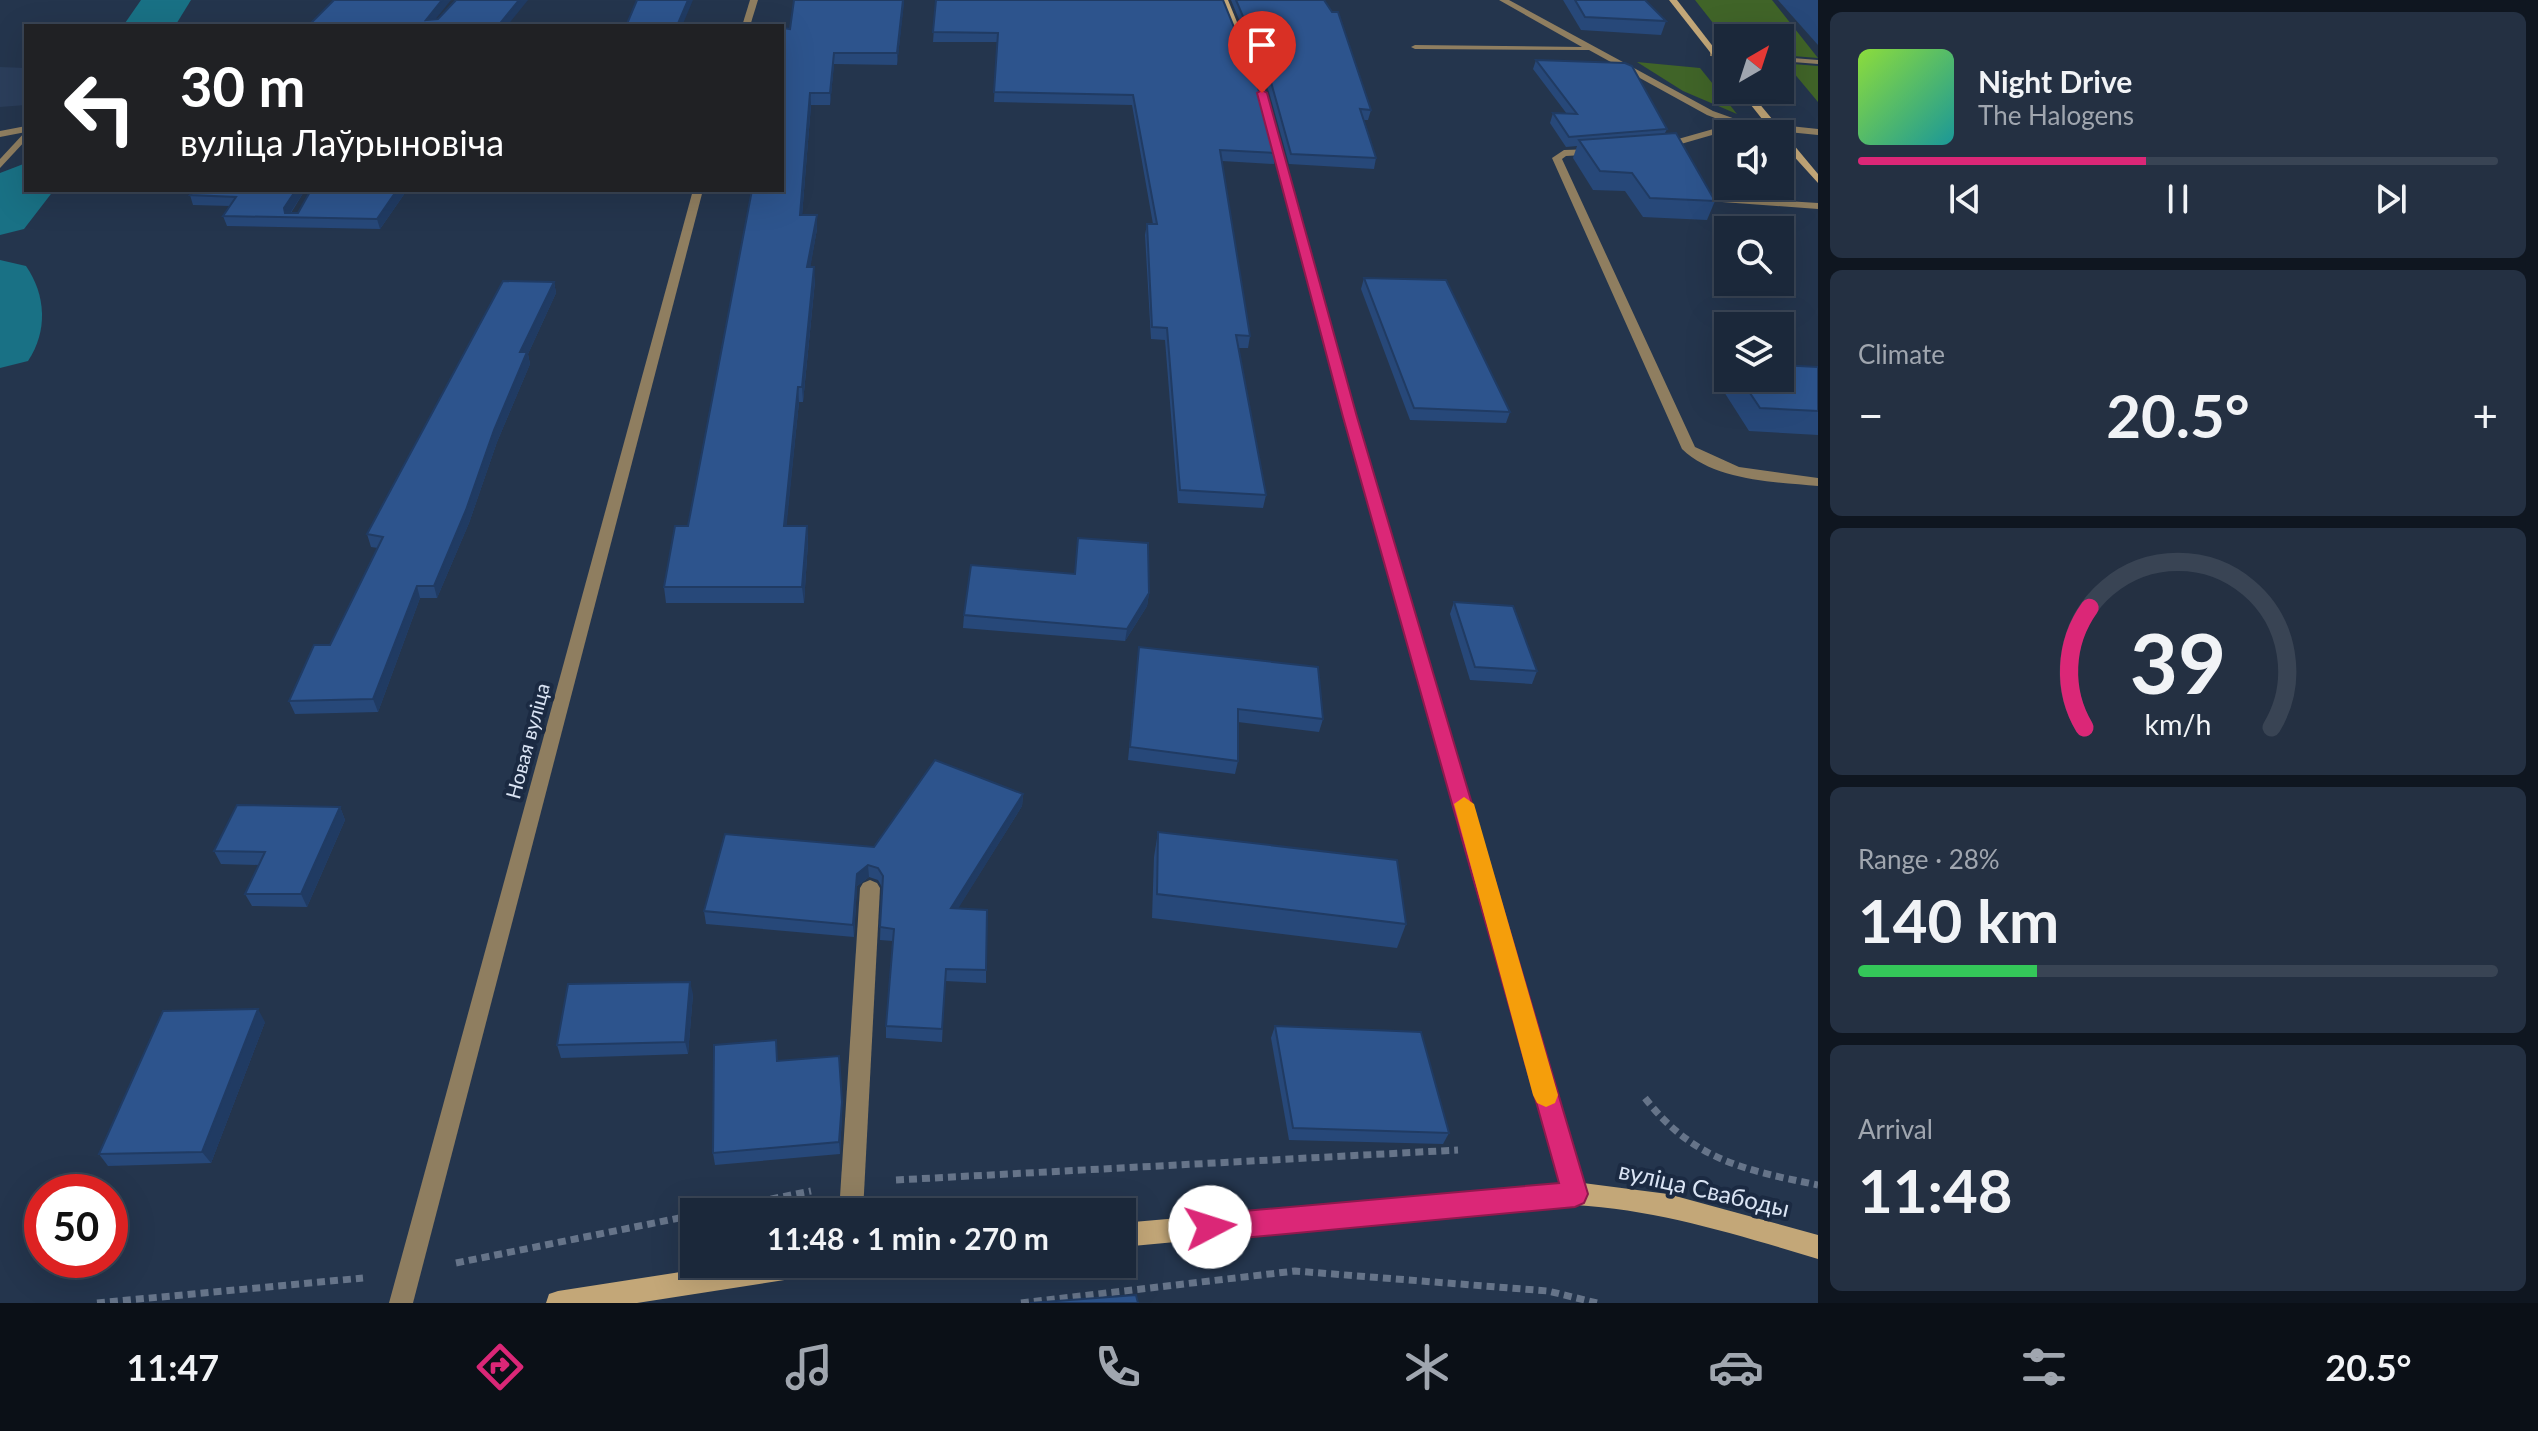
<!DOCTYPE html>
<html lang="en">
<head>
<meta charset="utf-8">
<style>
  body { margin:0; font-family:Lato,sans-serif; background:#243042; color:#f1f3f6; height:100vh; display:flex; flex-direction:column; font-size:30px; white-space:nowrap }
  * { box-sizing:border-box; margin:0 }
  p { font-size:26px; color:#a0a6af }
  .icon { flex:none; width:44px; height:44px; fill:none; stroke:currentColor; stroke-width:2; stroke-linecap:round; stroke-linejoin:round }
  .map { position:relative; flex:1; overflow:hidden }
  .panel { display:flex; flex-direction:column; gap:12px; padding:12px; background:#0f1620; width:720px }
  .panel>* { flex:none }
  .hud { position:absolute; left:24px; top:24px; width:760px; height:168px; border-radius:0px; box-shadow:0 8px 32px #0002,0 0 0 2px #394454; background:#202124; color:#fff; overflow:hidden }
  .needle { width:52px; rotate:39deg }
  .buttons { position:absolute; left:1714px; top:24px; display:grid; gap:16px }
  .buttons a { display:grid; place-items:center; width:80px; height:80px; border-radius:0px; background:#1b283a; box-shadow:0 8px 32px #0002,0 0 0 2px #394454; font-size:40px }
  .speed { position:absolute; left:24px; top:1174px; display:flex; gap:16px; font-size:40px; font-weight:700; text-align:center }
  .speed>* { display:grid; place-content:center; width:104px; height:104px; border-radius:50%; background:#1b283a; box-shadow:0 8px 32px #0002,0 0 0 2px #394454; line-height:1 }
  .speed .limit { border:12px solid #d22; background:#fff; color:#111 }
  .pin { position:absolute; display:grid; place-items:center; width:68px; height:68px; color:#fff; margin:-82px -34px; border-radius:50% 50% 50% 0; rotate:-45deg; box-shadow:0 0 8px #0007 }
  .pin .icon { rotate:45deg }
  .me { position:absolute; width:88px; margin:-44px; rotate:85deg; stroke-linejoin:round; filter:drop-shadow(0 0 6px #0008) }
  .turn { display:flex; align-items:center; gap:28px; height:168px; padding:0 24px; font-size:36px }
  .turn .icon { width:104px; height:104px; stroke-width:2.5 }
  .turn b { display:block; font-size:56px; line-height:68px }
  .big { font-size:60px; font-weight:700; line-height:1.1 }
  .panel .tile { flex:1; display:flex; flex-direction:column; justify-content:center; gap:12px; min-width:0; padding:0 28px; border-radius:12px; background:#243042 }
  .panel .dial { align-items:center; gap:0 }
  .dial svg { height:208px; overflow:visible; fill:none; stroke:#394454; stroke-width:7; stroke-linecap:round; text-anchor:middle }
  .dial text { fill:#f1f3f6; stroke:none }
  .song { display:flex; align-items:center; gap:24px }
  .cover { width:96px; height:96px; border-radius:12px; background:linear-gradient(135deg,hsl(90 70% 55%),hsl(180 70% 35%)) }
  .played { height:8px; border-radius:4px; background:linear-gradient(90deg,#db2777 45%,#394454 45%) }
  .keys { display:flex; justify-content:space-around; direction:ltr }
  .heat { display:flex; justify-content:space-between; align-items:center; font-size:44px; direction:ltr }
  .charge { height:12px; border-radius:6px; background:linear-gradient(90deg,#34c759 28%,#394454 0) }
  .trip { position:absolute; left:680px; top:1198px; width:456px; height:80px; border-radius:0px; background:#1b283a; box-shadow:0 8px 32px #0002,0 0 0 2px #394454; font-weight:700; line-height:80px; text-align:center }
  .tabs { display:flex; height:128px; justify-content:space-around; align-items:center; background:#0b1017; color:#a0a6af }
  .tabs .icon { width:56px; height:56px }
  .tabs .current { color:#db2777 }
  .tabs b { font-size:36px; color:#f1f3f6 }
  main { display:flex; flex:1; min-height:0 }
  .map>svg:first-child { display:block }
  .built { fill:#2b3e5b }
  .green { fill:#406428 }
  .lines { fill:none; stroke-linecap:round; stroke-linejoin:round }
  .river { fill:#197185; fill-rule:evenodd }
  .path { stroke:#667489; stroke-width:7; stroke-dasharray:8 5; stroke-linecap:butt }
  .lane { fill:#8f7e60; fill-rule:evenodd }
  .street { fill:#8f7e60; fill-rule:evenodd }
  .secondary { fill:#c3a778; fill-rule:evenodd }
  .wall { fill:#274879 }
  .shaded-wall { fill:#203b63 }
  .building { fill:#2d548d; stroke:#203b63; stroke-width:2 }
  .route { fill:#db2777; stroke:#8e194d; stroke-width:2 }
  .slow { fill:#f59e0b }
  .labels { text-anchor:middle; stroke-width:8; stroke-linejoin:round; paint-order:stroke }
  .street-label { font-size:20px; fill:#dae4f4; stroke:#1b2a42 }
  .near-street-label { font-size:24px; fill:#dae4f4; stroke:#1b2a42 }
</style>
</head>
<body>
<main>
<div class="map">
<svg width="1818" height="1303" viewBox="0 0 1818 1303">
  <rect width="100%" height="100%" fill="#24354d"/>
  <polygon class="built" points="0,67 26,68 26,105 0,107"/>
  <g class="green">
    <polygon points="1695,0 1772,0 1818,58 1780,55 1780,38 1728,38 1728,42"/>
    <polygon points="1637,62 1700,68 1737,114 1683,91"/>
    <polygon points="1780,63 1818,66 1818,102 1793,72 1780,71"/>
  </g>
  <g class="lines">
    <g class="river">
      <polygon points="141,0 191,0 175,26 123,26"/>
      <polygon points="26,163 26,190 54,190 24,229 0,235 0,173"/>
      <path d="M0,260L26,266C46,295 48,331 28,361L0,368Z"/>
    </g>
    <g class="path">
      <path d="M1645,1098C1693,1160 1744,1170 1818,1185"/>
      <polyline points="896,1180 1458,1150"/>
      <polyline points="707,1212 811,1191"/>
      <polyline points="456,1263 694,1215"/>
      <polyline points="97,1303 363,1278"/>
      <polyline points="1021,1303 1295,1271 1548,1291 1597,1303"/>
    </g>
    <g class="lane">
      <polygon points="1499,0 1509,0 1713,111 1741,121 1818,129 1818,135 1740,127 1660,150 1655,147 1657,145 1731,124 1707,115 1589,50 1415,49 1411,47 1415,45 1582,47"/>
      <polygon points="1710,52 1728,53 1728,57 1710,56"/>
      <polygon points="1780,57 1818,60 1818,64 1780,61"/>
      <polygon points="26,131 26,140 0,168 0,159"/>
      <path d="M1597,149L1602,152L1600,154L1566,156L1562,159L1695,447L1739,467L1818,478V486C1775,482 1715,481 1682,449L1552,158L1564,150Z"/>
      <polygon points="1726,197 1818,203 1818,209 1722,202 1721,200"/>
      <polygon points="870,880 877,883 880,888 863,1212 839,1212 860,888 863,883"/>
    </g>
    <g class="street">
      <polygon points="750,0 758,0 750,26 742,26"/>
      <polygon points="26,126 26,132 0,137 0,131"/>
      <polygon points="693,190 703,190 413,1303 389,1303"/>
    </g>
    <g class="secondary">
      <path d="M1220,0H1228L1266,93L1356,417L1583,1183L1668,1194L1818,1235V1259C1738,1235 1659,1210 1575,1205L1122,1247V1223L1561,1184L1344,417L1258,93Z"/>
      <polygon points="1669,0 1677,0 1728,66 1728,75"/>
      <polygon points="1739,90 1748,90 1818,174 1818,183 1780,141 1780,134 1774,134"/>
      <polygon points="732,1264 822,1264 819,1273 810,1276 637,1303 546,1303 549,1294 558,1291"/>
    </g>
  </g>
  <g class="wall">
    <polygon points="794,0 904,0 897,65 834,64 830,105 811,105 802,215 817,229 810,267 815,281 803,402 799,402 786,526 807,526 808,542 804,603 666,603 664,587 688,526 790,29"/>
    <polygon points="936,0 1276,153 1274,164 1222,161 1250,336 1248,348 1238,348 1266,495 1263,508 1178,503 1165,340 1151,339 1145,235 1147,224 1153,224 1132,105 994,102 997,42 933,42"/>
    <polygon points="1231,0 1324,0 1371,110 1368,120 1364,120 1376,158 1374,169 1289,164 1269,92"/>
    <polygon points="1563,0 1645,0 1666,21 1661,35 1581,30"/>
    <polygon points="1778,0 1818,0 1818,45"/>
    <polygon points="1536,60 1667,129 1665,133 1715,201 1707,220 1643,217 1625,191 1593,190 1573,158 1577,146 1566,147 1550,123 1553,113 1567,114 1533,69"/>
    <polygon points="182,190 305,190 291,213 298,213 407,190 380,229 227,226 223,216 230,206 193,205 190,195 192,193 183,193"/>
    <polygon points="1364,278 1510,412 1506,423 1410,420 1361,289"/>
    <polygon points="554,282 556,293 528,354 530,364 497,442 469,523 437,598 420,598 378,712 295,714 289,701 330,645 378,548 371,547 367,534"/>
    <polygon points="1728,366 1728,378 1780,378 1818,367 1818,435 1749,431 1719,384"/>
    <polygon points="1149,593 1147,606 1125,641 963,628 964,615"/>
    <polygon points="1454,602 1537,671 1532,684 1470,680 1450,614"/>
    <polygon points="1139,647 1323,719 1319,732 1238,722 1238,761 1235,774 1128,760"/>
    <polygon points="1023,794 1022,806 958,908 986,970 986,983 945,981 942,1042 886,1038 886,1026 893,941 880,940 882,887 878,880 869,877 857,886 854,937 706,924 704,911 874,847"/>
    <polygon points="340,807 345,820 307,907 252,906 245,894 259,865 221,864 214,851"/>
    <polygon points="1158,832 1406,924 1397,948 1152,918 1154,857"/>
    <polygon points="693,994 688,1054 561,1058 557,1045"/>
    <polygon points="265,1022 211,1163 108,1166 99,1154"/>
    <polygon points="1275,1026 1449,1133 1443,1144 1289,1140 1271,1038"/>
    <polygon points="778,1061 842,1113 840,1154 715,1165 713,1153"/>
  </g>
  <g class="shaded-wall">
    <polygon points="442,0 451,0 430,26 426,20"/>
    <polygon points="519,0 528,0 507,26 498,26"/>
    <polygon points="688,0 693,0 682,26 677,26"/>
    <polygon points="903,0 904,4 897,65 897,53"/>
    <polygon points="834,53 834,64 830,105 830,93"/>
    <polygon points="810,93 811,105 801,229 800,215"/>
    <polygon points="296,190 305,190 287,218 284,208"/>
    <polygon points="397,190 407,190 380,229 377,219"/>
    <polygon points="817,215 817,229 808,281 807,267"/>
    <polygon points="814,267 815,281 803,402 802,387"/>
    <polygon points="554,282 556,293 528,354 530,364 497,442 469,523 437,598 434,586 520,352"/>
    <polygon points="798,387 799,402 785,542 784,526"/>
    <polygon points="807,526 808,542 804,603 802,587"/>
    <polygon points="417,586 420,598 378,712 373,699"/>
    <polygon points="1149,593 1147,606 1125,641 1127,629"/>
    <polygon points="1023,794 1022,806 951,920 951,908"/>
    <polygon points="340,807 345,820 307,907 301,894"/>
    <polygon points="868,865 869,877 857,886 854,937 853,925 857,874"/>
    <polygon points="690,982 693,994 688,1054 685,1042"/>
    <polygon points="258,1009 265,1022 211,1163 202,1152"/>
    <polygon points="842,1102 842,1113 840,1154 839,1142"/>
  </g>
  <g class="building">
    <polygon points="334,0 442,0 426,20 438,19 456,0 519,0 498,26 308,26"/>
    <polygon points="637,0 688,0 677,26 626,26"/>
    <polygon points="794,0 903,0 897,53 834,53 830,93 810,93 800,215 817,215 807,267 814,267 802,387 798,387 784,526 807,526 802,587 664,587 675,526 688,526 752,190 782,190 782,32 783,28 790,29"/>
    <polygon points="936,0 1223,0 1257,84 1276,153 1220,150 1250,336 1236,335 1266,495 1180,490 1167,328 1152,327 1147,224 1157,224 1133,95 994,92 998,33 933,32"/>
    <polygon points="1236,0 1324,0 1332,12 1338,12 1371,110 1360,109 1376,158 1291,154 1271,82"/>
    <polygon points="1575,0 1645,0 1666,21 1585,17"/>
    <polygon points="1536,60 1625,63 1632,66 1667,129 1569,137 1553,113 1577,114"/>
    <polygon points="1676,133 1715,201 1650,198 1632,173 1600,171 1579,140"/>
    <polygon points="195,190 296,190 284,208 285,213 298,213 311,190 397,190 377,219 223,216 236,197 190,195"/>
    <polygon points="1364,278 1446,280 1510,412 1414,408"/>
    <polygon points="503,281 554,282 520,352 527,352 494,430 466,510 434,586 417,586 373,699 289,701 314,645 330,645 383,537 367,534"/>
    <polygon points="1780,365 1818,367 1818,411 1760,408 1740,378 1780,378"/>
    <polygon points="1078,538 1148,543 1149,593 1127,629 964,615 971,565 1075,574"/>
    <polygon points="1454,602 1513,606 1537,671 1475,667"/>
    <polygon points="1139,647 1318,667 1323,719 1238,709 1238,761 1130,747"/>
    <polygon points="935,760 1023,794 951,908 987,910 986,970 946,969 942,1029 886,1026 894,929 880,927 883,876 878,868 868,865 857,874 853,925 704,911 725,834 874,847"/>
    <polygon points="237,805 340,807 301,894 245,894 265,852 214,851"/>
    <polygon points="1158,832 1397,860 1406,924 1157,894"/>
    <polygon points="690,982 685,1042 557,1045 568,984"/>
    <polygon points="258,1009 202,1152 99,1154 163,1011"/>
    <polygon points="1275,1026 1421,1032 1449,1133 1293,1128"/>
    <polygon points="776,1040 777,1061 839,1056 842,1102 839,1142 713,1153 714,1045"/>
    <polygon points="1136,1295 1138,1303 1030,1303"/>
  </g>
  <polygon class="route" points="1262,90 1267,93 1357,417 1588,1194 1584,1203 1575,1207 1210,1241 1201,1237 1197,1227 1201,1218 1210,1214 1559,1183 1343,417 1257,93"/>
  <polygon class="slow" points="1464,797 1474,804 1558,1095 1555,1103 1546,1107 1537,1103 1533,1095 1454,804"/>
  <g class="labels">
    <g class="street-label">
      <text transform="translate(528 741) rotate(-75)" y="7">Новая вуліца</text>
    </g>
    <g class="near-street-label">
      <text transform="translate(1704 1190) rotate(13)" y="8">вуліца Свабоды</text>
    </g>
  </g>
</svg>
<div class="buttons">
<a><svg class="needle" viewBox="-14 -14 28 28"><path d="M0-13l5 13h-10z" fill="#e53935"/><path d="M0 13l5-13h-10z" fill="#a0a6af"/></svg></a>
<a><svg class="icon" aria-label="sound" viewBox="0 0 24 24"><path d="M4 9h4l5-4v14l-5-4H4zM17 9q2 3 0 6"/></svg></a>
<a><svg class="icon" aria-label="search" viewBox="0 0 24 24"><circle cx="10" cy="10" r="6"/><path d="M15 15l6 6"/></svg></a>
<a><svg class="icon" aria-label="layers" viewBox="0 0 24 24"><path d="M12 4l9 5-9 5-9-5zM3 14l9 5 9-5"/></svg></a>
</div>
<div class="speed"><div class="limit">50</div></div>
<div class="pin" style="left:1262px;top:93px;background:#d93025"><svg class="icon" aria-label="arrive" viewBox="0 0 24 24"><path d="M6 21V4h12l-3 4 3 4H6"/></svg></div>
<svg class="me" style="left:1210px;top:1227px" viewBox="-20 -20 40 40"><circle r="19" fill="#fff"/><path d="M0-13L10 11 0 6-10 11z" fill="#db2777"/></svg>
<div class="trip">11:48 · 1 min · 270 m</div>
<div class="hud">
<div class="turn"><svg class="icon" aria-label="left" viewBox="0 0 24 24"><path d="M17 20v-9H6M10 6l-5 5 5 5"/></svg><div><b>30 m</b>вуліца Лаўрыновіча</div></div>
</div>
</div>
<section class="panel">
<div class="tile">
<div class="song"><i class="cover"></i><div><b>Night Drive</b><p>The Halogens</p></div></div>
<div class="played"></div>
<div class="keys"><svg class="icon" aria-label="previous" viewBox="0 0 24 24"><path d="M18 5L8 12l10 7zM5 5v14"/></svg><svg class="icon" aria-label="pause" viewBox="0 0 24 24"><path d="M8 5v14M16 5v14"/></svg><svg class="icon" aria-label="next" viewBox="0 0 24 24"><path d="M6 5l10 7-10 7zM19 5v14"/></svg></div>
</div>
<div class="tile"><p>Climate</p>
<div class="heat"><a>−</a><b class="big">20.5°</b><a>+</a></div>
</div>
<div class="tile dial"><svg viewBox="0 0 100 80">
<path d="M14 69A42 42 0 1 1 86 69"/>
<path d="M14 69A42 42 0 0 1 16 23" stroke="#db2777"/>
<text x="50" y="56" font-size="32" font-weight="700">39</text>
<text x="50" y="72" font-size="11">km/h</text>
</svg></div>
<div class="tile"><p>Range · 28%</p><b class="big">140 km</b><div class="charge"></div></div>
<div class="tile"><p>Arrival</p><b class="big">11:48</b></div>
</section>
</main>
<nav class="tabs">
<b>11:47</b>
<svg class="icon current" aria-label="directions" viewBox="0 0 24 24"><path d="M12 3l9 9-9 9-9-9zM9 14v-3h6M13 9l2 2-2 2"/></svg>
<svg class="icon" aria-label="music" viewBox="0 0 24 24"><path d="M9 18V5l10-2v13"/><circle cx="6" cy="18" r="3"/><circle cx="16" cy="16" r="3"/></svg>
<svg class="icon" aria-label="phone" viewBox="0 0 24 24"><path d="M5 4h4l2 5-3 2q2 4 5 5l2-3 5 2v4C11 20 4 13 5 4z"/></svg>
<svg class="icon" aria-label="climate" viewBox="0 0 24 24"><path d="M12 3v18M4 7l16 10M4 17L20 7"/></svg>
<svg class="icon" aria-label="car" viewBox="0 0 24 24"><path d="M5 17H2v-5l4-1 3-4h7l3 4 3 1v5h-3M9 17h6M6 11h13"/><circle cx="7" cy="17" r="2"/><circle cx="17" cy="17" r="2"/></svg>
<svg class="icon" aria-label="filters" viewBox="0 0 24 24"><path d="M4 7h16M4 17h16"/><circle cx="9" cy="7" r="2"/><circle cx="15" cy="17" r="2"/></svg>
<b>20.5°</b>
</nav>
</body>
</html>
